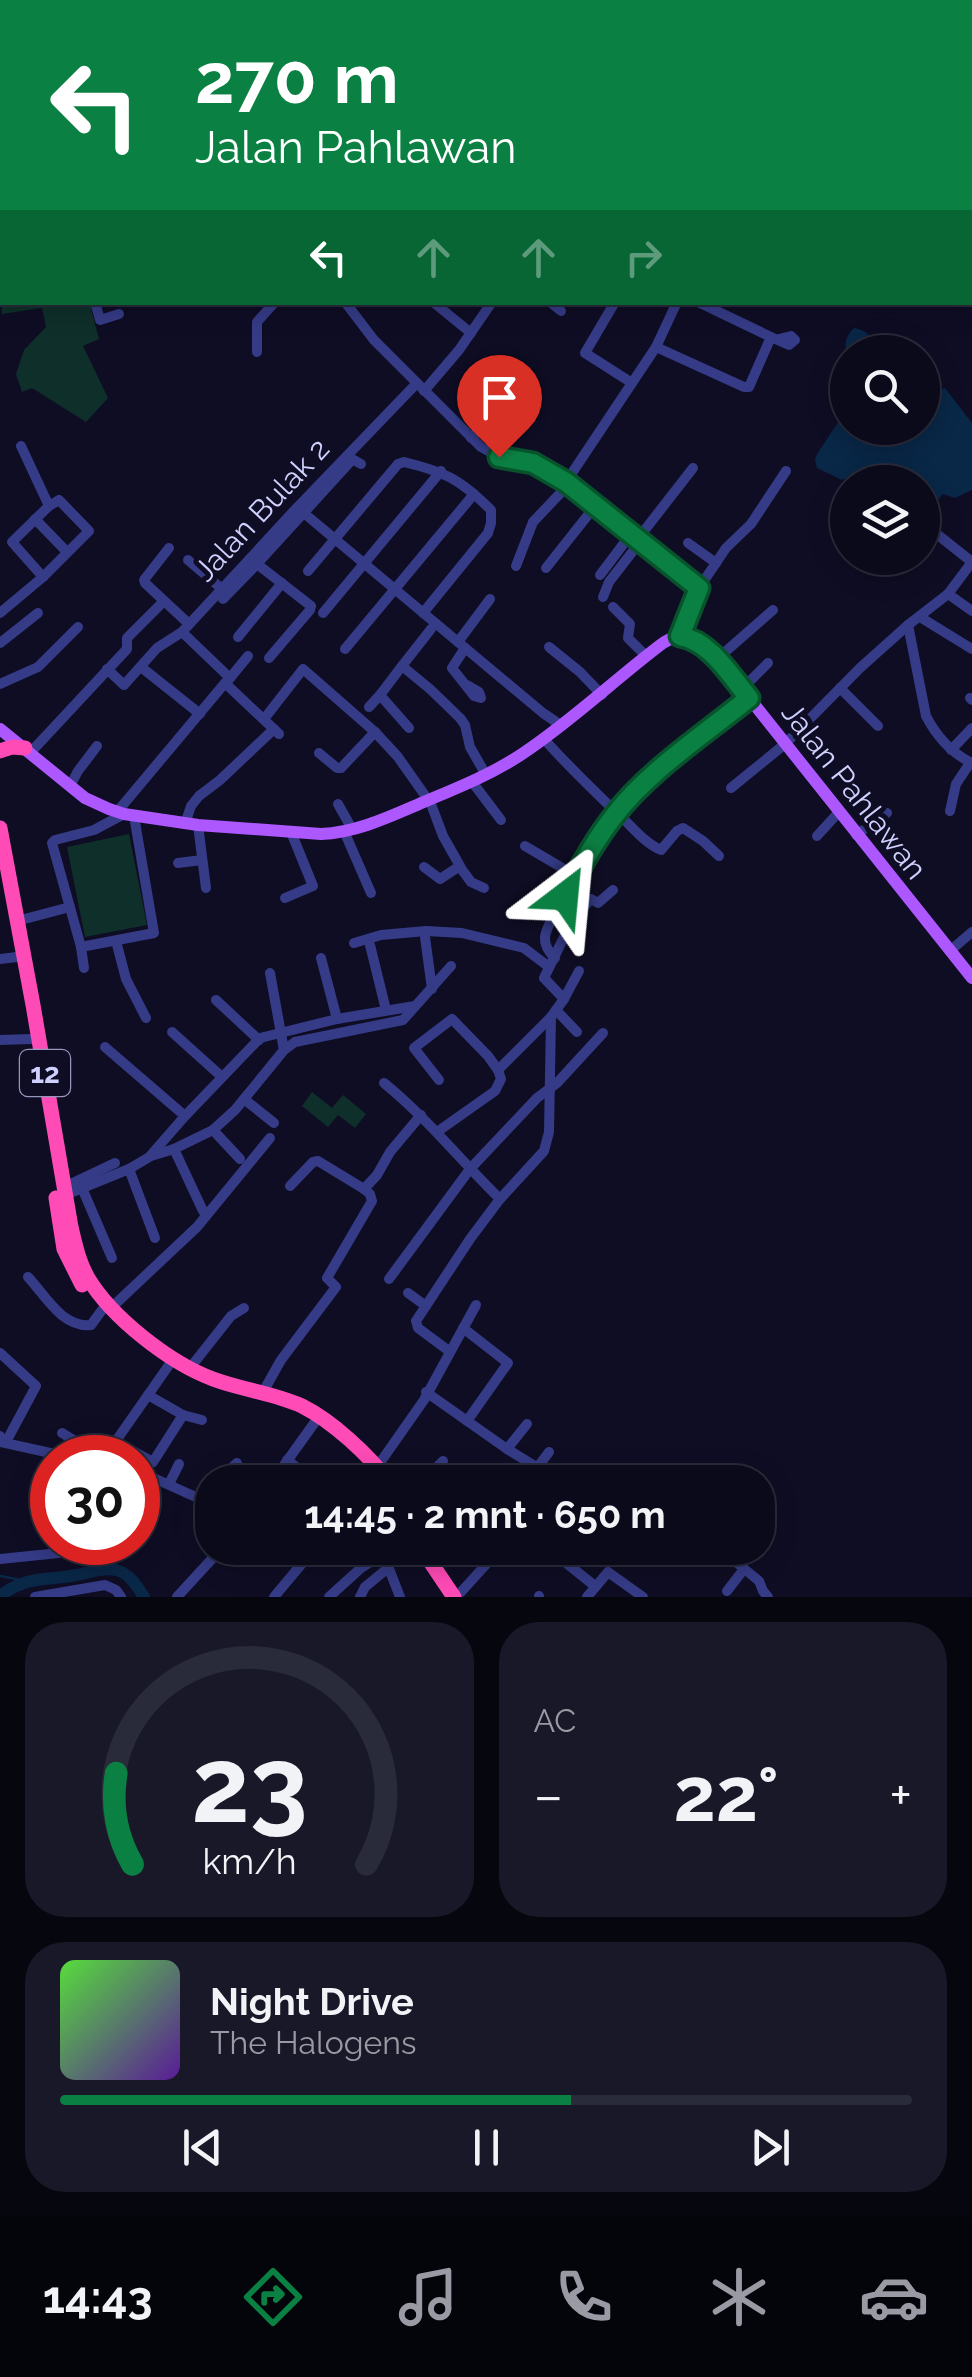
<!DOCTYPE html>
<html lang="id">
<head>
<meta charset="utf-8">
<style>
  body { margin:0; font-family:Raleway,sans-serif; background:#181828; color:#f1f3f6; height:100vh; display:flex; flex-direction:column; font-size:38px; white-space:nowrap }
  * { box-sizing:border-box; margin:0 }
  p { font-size:32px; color:#999aa3 }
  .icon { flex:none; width:55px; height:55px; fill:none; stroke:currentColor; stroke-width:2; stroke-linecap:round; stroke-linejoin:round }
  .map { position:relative; height:1597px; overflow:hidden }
  .side { display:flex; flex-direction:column; gap:25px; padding:25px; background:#06060f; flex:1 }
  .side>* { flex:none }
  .guide { position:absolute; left:0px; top:0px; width:972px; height:305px; box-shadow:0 5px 25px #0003,0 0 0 2px #2a2b3a; background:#0b8043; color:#fff; overflow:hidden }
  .fabs { position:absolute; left:830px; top:335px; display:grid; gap:20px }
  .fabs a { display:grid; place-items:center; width:110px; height:110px; border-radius:50%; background:#0a0a1b; box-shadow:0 5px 25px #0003,0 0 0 2px #2a2b3a; font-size:50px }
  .speed { position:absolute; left:30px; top:1435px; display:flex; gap:20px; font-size:50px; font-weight:700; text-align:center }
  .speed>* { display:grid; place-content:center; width:130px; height:130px; border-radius:50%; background:#0a0a1b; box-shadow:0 5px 25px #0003,0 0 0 2px #2a2b3a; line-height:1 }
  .speed .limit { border:15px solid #d22; background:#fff; color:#111 }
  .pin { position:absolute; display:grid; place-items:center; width:85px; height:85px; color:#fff; margin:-102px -42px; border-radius:50% 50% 50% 0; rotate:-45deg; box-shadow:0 0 10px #0007 }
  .pin .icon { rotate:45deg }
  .me { position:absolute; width:110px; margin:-55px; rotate:29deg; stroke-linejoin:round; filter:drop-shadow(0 0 8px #0008) }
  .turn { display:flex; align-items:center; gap:35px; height:210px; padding:0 30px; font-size:45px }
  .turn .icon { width:130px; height:130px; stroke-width:2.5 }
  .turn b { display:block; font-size:70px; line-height:85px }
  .lanes { display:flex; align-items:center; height:95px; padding:0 30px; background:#0003; justify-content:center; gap:50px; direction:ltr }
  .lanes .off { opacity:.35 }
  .big { font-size:75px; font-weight:700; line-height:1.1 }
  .side .tile { flex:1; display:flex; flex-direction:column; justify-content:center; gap:15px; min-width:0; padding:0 35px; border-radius:40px; background:#181828 }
  .side .dial { align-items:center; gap:0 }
  .dial svg { height:260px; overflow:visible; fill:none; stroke:#2a2b3a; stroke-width:7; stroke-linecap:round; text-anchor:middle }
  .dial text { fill:#f1f3f6; stroke:none }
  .song { display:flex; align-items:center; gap:30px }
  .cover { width:120px; height:120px; border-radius:15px; background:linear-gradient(135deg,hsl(110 70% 55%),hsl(270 70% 35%)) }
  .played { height:10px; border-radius:5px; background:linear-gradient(90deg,#0b8043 60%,#2a2b3a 60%) }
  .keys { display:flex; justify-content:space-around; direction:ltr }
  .heat { display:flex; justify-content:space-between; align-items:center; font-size:55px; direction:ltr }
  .side .tiles { flex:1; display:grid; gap:25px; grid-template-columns:1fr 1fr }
  .tile:last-child { grid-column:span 2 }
  .trip { position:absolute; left:195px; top:1465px; width:580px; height:100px; border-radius:40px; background:#0a0a1b; box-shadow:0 5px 25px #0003,0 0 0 2px #2a2b3a; font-weight:700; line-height:100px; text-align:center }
  .tab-bar { display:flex; height:160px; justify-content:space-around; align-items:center; background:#04040b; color:#999aa3 }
  .tab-bar .icon { width:70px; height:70px }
  .tab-bar .current { color:#0b8043 }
  .tab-bar b { font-size:45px; color:#f1f3f6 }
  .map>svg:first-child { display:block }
  .green { fill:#0f2f2a }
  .water { fill:#092747 }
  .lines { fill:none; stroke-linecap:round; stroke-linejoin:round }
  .stream { stroke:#092747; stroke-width:2.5 }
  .river { stroke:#092747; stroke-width:12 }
  .minor { stroke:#353b86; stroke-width:10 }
  .major { stroke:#ad57ff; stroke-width:12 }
  .highway { stroke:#ff4bb6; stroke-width:15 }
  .route-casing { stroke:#07532c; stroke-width:25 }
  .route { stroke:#0b8043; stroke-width:18 }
  .labels { text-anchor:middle; stroke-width:10; stroke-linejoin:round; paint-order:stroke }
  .shield { fill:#0e0d24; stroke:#9696bd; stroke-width:2.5 }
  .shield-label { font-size:28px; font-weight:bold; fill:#d0d0ff }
  .street-label { font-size:30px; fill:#d0d0ff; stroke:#0e0d24 }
</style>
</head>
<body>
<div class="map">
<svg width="972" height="1597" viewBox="0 0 972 1597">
  <rect width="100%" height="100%" fill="#0e0d24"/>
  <g class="green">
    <polygon points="0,281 2,281 2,302 105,303 91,309 99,339 83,346 108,398 86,422 32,388 22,392 16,374 24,350 46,327 42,308 2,314"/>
    <polygon points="129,834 147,925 85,937 67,847"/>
    <polygon points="312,1092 332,1108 343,1095 366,1114 355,1128 338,1115 328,1127 302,1106"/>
  </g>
  <g class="water">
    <path d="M854,328C868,330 876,340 877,352L847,353C843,345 847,334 854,328Z"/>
    <polygon points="945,388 972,423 972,490 955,498 943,494 923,517 922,482 869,482 858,473 842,480 817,468 815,460 817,454 847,409 848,428 922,428 923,391 928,393"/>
  </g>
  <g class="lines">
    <polyline class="stream" points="0,1576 27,1581"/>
    <path class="river" d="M0,1596C27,1575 46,1581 76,1575C89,1573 102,1567 116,1570C129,1573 137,1586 144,1597"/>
    <g class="minor">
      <polyline points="59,0 61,2"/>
      <polyline points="493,0 499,2"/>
      <polyline points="586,0 592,2"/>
      <polyline points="682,0 688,2"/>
      <polyline points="704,0 710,2"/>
      <polyline points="80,2 82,0"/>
      <polyline points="195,2 195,0"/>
      <polyline points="217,2 218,0"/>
      <polyline points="267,2 268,0"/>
      <polyline points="306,2 307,0"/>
      <polyline points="351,2 352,0"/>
      <polyline points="386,2 387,0"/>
      <polyline points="430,2 431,0"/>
      <polyline points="606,2 607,0"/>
      <polyline points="648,2 649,0"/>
      <polyline points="814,2 815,0"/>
      <polyline points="970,10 972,10"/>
      <polyline points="970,90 972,84"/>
      <polyline points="970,112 972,112"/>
      <polyline points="970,164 972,165"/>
      <polyline points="970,205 972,213"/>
      <polyline points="970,289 972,293"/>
      <polyline points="95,302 100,320 119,314"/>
      <polyline points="345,302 374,340 481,447 499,457 537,465 566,482 699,588"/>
      <polyline points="433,302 471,333"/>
      <polyline points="550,302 561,311"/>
      <polyline points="615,302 585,353 632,383 656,347 677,302"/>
      <polyline points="771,337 789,345 795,340 791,336 779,339"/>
      <polyline points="656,347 744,387 749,387 771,337 698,302"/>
      <polyline points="257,352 257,322 275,302"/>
      <polyline points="424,391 459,350 492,302"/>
      <polyline points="471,438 511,398"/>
      <polyline points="21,446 49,506"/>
      <polyline points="566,482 632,383"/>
      <polygon points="59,500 89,531 43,577 12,542 49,506"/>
      <polyline points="305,514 543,713 562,726"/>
      <polyline points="35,519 67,552"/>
      <polyline points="938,535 972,562"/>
      <polyline points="637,540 693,468"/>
      <polyline points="688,543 716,563"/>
      <polyline points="169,548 144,580 145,583 189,624"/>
      <polyline points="188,560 222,589"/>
      <polyline points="257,564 351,461 354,460 361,464"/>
      <polyline points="516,566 533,522 569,484"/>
      <polyline points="546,568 596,505"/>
      <path d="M308,571L398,464L404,462C445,472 460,479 491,510V523L488,533L423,613"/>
      <polyline points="600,575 631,534"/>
      <polyline points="948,594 972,611"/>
      <polyline points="603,597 609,582 640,542"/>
      <polyline points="223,599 257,564 311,606 310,610 269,658"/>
      <polyline points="613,607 630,624 628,638 646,656"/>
      <polyline points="0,613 43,577"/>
      <polyline points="323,613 441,471"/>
      <polyline points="920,617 972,649"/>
      <path d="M908,625L926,716C937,737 951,753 972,763"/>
      <polyline points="431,629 402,666 430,689 460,718 465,725 470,747 486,775"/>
      <polyline points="182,632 230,678 225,683"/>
      <polyline points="679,636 699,588 726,548 751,524 786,471"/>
      <polyline points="238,637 282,583"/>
      <polyline points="458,642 490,599"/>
      <polyline points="0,643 38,613"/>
      <polyline points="549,647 580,672 602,695"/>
      <polyline points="465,648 452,668 474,696 481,698 479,692 467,685"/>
      <polyline points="345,649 474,494"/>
      <polyline points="717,659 773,610"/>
      <polyline points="402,666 380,695 409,728"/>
      <polyline points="141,667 200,714"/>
      <polyline points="107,669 124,685 157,648 182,632 293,512 417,383"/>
      <polyline points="230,678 248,656"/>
      <polyline points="0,684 38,667 78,627"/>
      <polyline points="840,688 878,726"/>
      <polyline points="742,689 768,663"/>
      <polyline points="970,698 972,700"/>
      <polyline points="369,707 380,695"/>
      <polyline points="264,719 303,669 375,732 398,757 431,804 443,836 460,866 440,879 424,867"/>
      <path d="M544,739C567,765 593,790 618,814C632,826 644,843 661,850L677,831L683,828L703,841L719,856"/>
      <polyline points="951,750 972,728"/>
      <polyline points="30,753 127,649 127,638 163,602"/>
      <polyline points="319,753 337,768 341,768 375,732"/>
      <polyline points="473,783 501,820"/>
      <polyline points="70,786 78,771 97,746"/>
      <polyline points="731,788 785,744 860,668 908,625 948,594 972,562"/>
      <polyline points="338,804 352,829"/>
      <polyline points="950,811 956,784 970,763"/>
      <polyline points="117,812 225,683 279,734"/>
      <polyline points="185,824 191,806 199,796 220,780 274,729"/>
      <polyline points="198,825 206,888"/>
      <polyline points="344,831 371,893"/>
      <polyline points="856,835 887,813"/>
      <polyline points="817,836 838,813"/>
      <polyline points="525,846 576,876"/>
      <polyline points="178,863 202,860"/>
      <polyline points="460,867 471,882 484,888"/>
      <polyline points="285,898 313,886 291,832"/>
      <polyline points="582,909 591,899 598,903 613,890"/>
      <polyline points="17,921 70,907"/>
      <polyline points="425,937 432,989"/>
      <polyline points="116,941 126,979 146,1018"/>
      <polyline points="354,943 381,935 426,931 462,933 524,948 549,967"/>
      <polyline points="370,945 386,1010"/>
      <polyline points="81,947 154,933 134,816"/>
      <polyline points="951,950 972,932"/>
      <polyline points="321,958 337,1019"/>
      <path d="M555,958C536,940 548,928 557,909"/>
      <polyline points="0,959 17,957"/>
      <polyline points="84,968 81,947 52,843 55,840 94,830 124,814"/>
      <polyline points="270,973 284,1050"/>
      <polyline points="564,999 579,971"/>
      <polyline points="216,1000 259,1040"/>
      <polyline points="556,1010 577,1032"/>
      <polyline points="172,1032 222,1077"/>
      <polyline points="0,1040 32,1039"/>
      <polyline points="105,1047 185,1116"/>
      <polyline points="439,1080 414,1048 452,1019 488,1056 498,1070"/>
      <path d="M384,1083C427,1118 461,1161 500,1199"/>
      <polyline points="244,1099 274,1123"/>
      <polyline points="213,1130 240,1159"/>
      <path d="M437,1132L495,1091L501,1079L498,1070L551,1017L564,999L544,978L566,933L582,910V907L565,896C580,869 595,840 614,816C646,774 707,732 749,698"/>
      <polyline points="174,1149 203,1211"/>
      <polyline points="151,1155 185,1116 260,1038 337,1019 415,1006"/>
      <polyline points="129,1169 155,1238"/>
      <polyline points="290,1186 313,1162 318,1161 364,1189"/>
      <polyline points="64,1187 115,1163"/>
      <polyline points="82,1188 112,1258"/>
      <polyline points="65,1195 129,1169 151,1156 174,1149 213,1130 235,1110 284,1050 295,1042 403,1020 451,966"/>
      <path d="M28,1277C45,1295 62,1328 91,1325L102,1310"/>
      <polyline points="389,1279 470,1169 537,1098 557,1083 603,1033"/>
      <polyline points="408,1293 426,1306"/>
      <polyline points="111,1308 197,1227 270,1138"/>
      <polyline points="463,1328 508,1363 467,1421"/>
      <polyline points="449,1351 418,1328 416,1321 470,1239 500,1199 544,1151 549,1132 551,1017"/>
      <polyline points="0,1353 36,1386 6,1442"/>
      <polyline points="190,1368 231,1316 244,1308"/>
      <polyline points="263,1392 281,1360 336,1287 327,1278 372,1201 370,1194 364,1189 377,1175 390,1152 421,1115"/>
      <polyline points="426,1392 507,1449 561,1482"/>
      <polyline points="148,1395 183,1415 202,1420"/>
      <polyline points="62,1433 85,1447 87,1458"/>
      <polyline points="0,1436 0,1442 73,1458"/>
      <polyline points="116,1442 153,1462 183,1415"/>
      <polyline points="507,1449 527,1424"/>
      <polyline points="104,1458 169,1365"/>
      <polyline points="287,1460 308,1476 307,1482"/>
      <polyline points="537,1468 549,1452"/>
      <polyline points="138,1471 198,1498 212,1486"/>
      <polyline points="216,1482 237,1463"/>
      <polyline points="272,1482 315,1422"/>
      <polyline points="357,1482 361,1476 377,1467 424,1400 476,1305"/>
      <polyline points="422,1482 443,1461"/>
      <polyline points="169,1484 179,1464"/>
      <polyline points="381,1548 400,1597"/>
      <polyline points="719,1548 759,1581 763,1591 768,1597"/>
      <polyline points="551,1551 595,1586"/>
      <polyline points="0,1559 108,1548"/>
      <polyline points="727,1591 744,1569"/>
      <polyline points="461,1592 501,1548"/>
      <polyline points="35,1597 105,1585 116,1590 121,1597"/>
      <polyline points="177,1597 222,1548"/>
      <polyline points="274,1597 315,1548"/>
      <polyline points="329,1597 361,1568 383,1554"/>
      <polyline points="360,1597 365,1587 388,1568"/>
      <polyline points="539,1597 539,1596"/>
      <polyline points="587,1597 608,1572 643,1597"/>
    </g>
    <path class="major" d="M0,729L85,798L109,809L124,814L198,825L321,834C354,833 387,818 417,805C454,789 489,776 522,754C572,721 615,679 663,643C667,641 673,637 678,636C702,633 729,673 742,689L972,978"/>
    <g class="highway">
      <polyline points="0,751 12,747 25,748"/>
      <path d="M0,828L33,1005L71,1227C75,1244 79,1263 88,1278C112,1318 170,1363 213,1379C242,1390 274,1393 302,1406C332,1421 369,1455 389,1482"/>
      <polyline points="56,1198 64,1249 82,1285"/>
      <polyline points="421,1548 454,1597"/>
    </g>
  </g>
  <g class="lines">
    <g class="route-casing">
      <path id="route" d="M499,457L533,463L566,482L699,588L680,636C710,641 730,675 749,698C706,733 647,772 614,816C595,840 579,869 565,896"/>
    </g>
    <use href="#route" class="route"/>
  </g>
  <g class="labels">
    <rect class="shield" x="20" y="1050" width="50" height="46" rx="8"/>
    <g class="shield-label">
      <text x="45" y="1083">12</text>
    </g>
    <g class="street-label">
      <text transform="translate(262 510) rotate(-47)" y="10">Jalan Bulak 2</text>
      <text transform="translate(854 791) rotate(52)" y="10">Jalan Pahlawan</text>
    </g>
  </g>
</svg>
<div class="fabs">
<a><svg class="icon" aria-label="search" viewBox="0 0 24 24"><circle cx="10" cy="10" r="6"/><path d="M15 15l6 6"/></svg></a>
<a><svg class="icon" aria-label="layers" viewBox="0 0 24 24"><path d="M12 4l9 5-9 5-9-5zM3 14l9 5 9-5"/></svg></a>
</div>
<div class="speed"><div class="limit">30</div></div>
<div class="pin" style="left:499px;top:457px;background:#d93025"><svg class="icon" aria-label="arrive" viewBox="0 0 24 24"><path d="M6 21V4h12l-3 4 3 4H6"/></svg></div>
<svg class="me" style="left:565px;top:896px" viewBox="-20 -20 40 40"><path d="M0-17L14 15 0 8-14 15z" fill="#0b8043" stroke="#fff" stroke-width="4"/></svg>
<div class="trip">14:45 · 2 mnt · 650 m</div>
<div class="guide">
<div class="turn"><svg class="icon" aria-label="left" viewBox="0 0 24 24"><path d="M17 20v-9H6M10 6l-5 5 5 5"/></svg><div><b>270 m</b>Jalan Pahlawan</div></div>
<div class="lanes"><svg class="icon" aria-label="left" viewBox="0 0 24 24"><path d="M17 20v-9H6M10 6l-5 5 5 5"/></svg><svg class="icon off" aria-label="ahead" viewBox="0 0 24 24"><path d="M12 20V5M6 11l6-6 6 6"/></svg><svg class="icon off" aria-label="ahead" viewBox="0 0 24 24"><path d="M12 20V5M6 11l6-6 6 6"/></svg><svg class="icon off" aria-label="right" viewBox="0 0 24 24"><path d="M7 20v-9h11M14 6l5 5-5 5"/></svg></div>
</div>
</div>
<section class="side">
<div class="tiles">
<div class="tile dial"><svg viewBox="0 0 100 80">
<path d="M14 69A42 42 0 1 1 86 69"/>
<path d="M14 69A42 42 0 0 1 9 41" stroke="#0b8043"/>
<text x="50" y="56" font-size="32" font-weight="700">23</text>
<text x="50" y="72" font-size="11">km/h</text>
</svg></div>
<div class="tile"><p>AC</p>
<div class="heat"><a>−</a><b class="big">22°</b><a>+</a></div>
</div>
<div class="tile">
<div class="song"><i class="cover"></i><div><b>Night Drive</b><p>The Halogens</p></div></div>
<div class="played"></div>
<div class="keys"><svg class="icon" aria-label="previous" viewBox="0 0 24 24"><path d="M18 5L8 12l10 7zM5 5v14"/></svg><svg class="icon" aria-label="pause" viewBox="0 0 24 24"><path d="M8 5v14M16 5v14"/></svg><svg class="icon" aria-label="next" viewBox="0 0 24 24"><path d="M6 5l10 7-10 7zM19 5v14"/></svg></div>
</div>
</div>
</section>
<nav class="tab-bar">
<b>14:43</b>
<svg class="icon current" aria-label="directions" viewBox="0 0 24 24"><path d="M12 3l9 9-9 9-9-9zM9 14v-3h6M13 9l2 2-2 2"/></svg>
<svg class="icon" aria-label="music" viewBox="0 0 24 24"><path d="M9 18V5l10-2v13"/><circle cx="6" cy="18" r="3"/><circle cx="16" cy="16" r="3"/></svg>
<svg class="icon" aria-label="phone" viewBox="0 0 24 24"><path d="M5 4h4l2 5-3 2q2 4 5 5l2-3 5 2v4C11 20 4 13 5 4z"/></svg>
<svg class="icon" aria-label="climate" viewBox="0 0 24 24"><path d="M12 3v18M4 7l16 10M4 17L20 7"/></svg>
<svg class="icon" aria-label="car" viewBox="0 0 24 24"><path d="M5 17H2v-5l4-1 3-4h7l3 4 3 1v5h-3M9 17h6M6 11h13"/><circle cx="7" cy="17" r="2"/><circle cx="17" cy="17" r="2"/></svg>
</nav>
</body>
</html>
